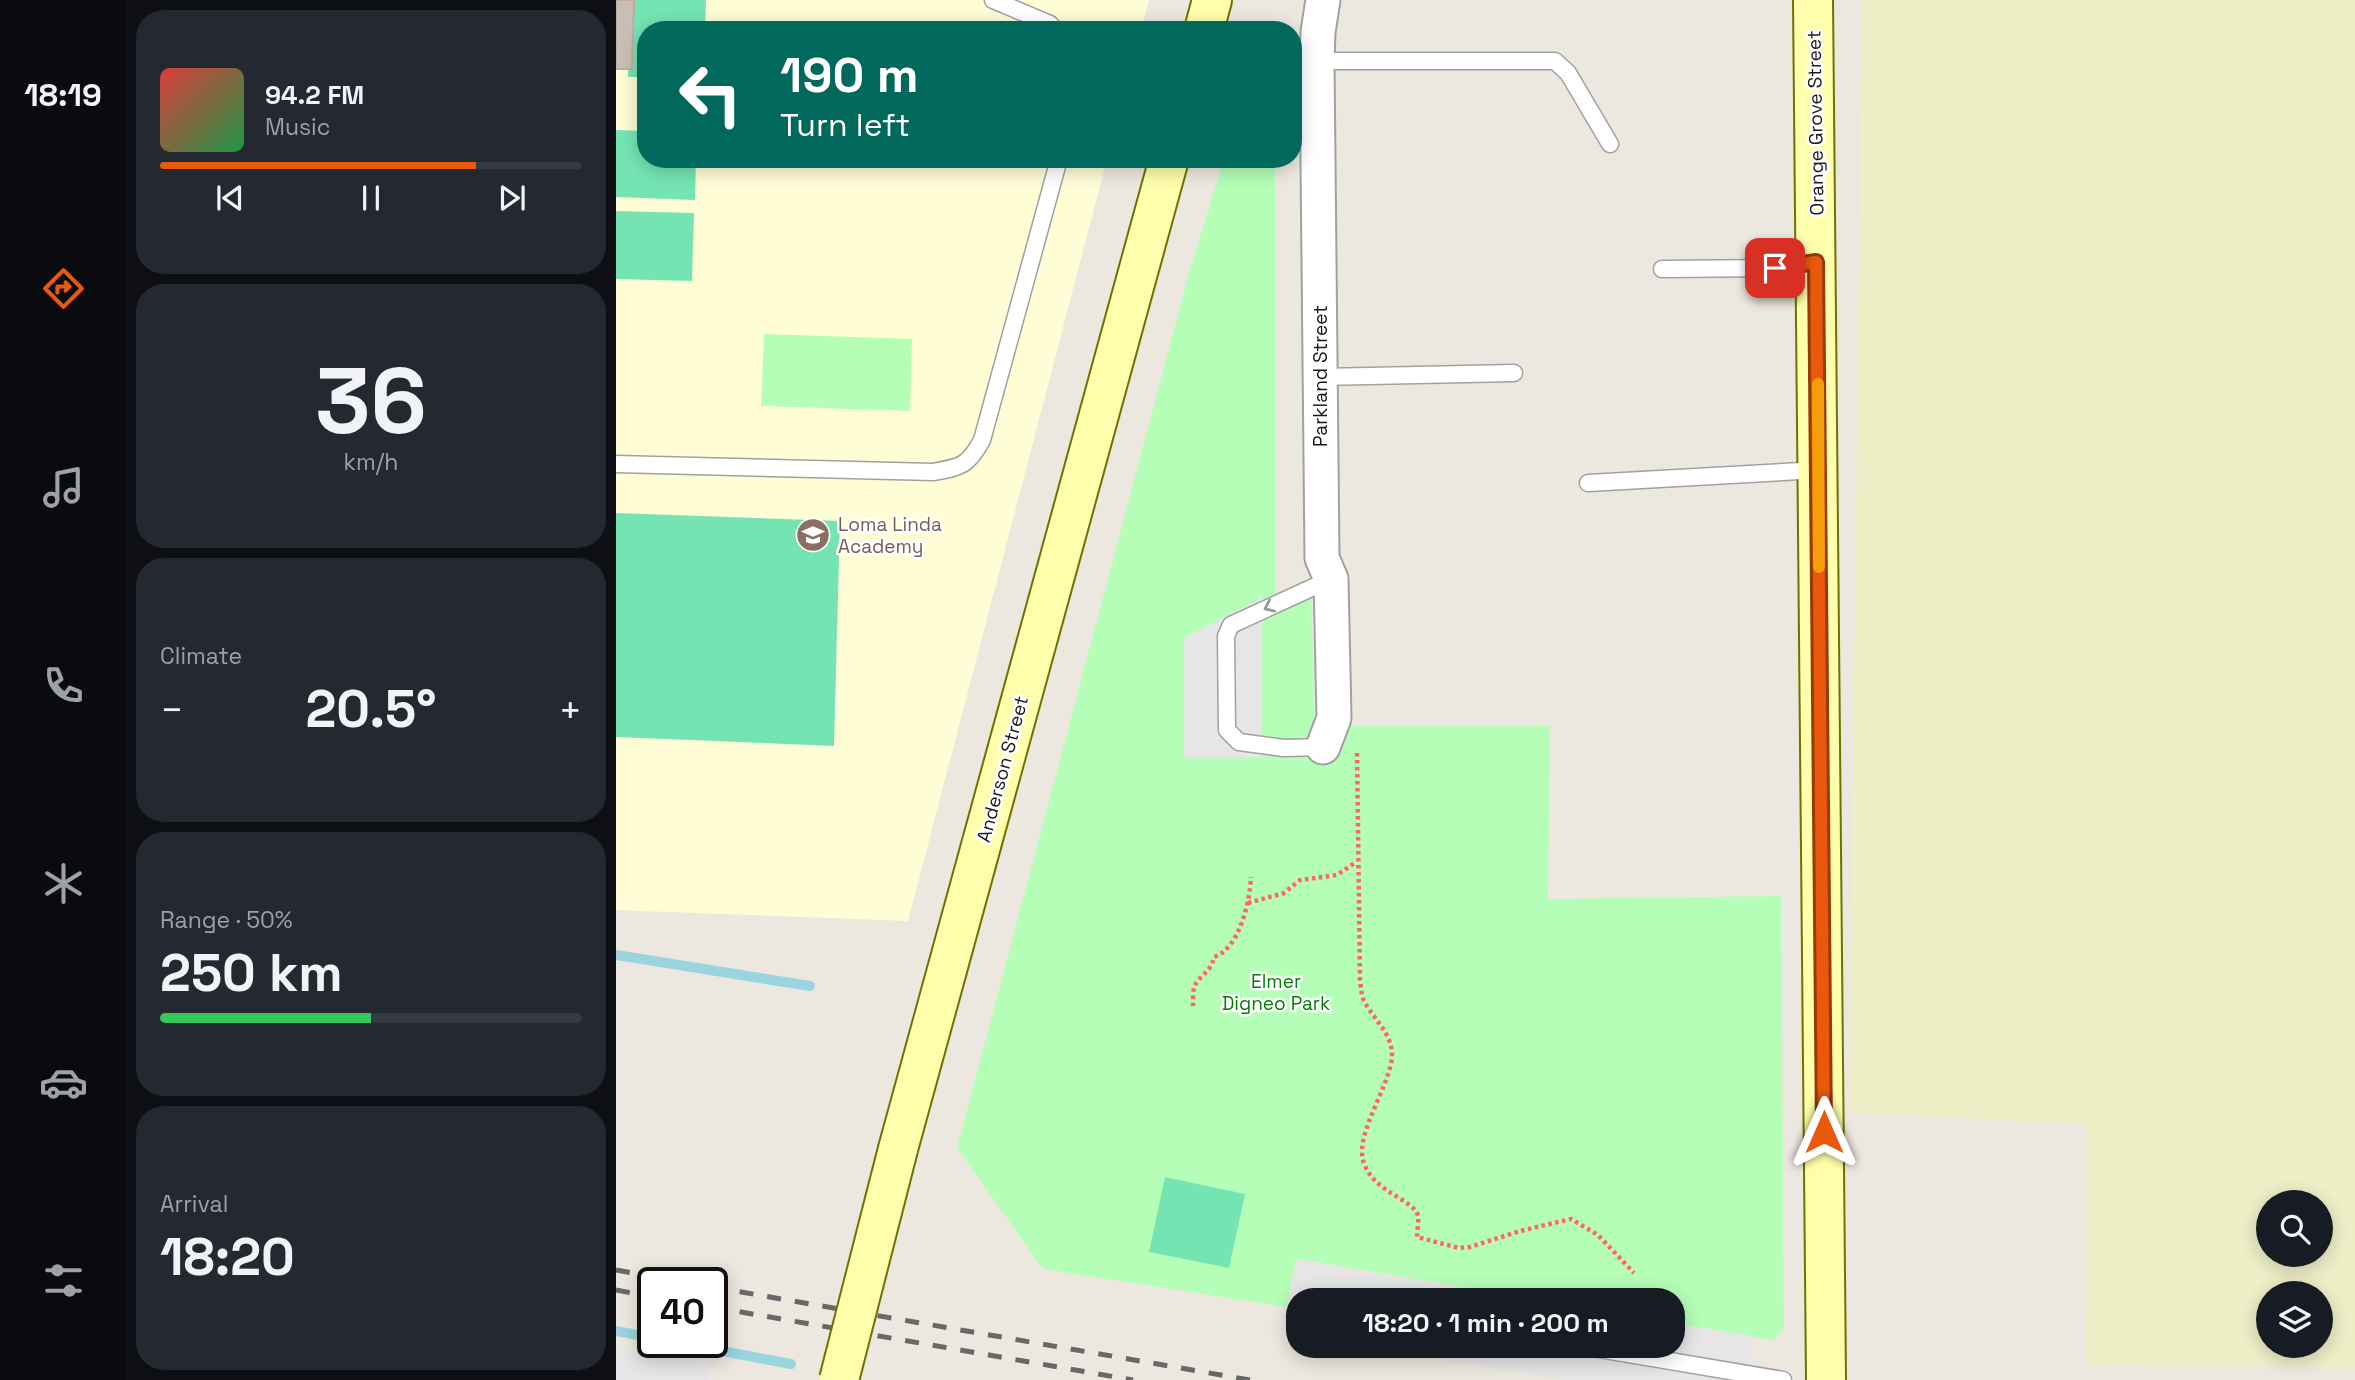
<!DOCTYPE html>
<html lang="en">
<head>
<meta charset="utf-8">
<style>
  body { margin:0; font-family:"Space Grotesk",sans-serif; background:#242831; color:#f1f3f6; height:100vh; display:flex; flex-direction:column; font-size:26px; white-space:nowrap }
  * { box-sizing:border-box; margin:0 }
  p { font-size:23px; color:#9ea1a6 }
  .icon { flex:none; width:38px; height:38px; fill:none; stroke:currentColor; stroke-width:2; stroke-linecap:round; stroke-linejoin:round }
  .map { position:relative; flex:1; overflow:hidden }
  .side { display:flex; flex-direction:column; gap:10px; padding:10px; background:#0d0f14; width:490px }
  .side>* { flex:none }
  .hud { position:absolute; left:21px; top:21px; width:665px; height:147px; border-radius:28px; box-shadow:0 4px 18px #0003; background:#00695c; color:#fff; overflow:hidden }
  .fabs { position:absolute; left:1640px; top:1190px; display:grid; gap:14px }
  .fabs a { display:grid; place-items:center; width:77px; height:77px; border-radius:50%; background:#171b24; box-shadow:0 4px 18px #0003; font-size:35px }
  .speed { position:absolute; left:21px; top:1267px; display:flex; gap:14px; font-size:35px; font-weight:700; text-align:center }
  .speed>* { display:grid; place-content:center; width:91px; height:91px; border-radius:50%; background:#171b24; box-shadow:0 4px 18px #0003; line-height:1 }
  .speed .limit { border:4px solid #111; border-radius:10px; background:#fff; color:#111 }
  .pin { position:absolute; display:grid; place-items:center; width:60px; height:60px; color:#fff; margin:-30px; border-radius:14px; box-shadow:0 4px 10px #0006 }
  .me { position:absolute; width:77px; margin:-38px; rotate:0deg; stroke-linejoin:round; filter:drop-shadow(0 0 5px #0008) }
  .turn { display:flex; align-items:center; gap:24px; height:147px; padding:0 28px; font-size:32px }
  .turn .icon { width:91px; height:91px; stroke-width:2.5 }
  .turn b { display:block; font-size:49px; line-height:60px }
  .big { font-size:52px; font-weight:700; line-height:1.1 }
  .side .card { flex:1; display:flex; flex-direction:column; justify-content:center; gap:10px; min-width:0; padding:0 24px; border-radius:28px; background:#242831 }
  .side .dial { align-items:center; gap:0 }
  .dial b { font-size:91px; line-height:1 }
  .song { display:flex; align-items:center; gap:21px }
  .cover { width:84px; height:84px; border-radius:10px; background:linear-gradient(135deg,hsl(0 70% 55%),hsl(140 70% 35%)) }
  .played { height:7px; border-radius:4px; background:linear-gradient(90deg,#ea580c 75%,#363941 75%) }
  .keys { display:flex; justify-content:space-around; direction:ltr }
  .heat { display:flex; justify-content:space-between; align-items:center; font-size:38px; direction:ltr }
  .charge { height:10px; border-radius:5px; background:linear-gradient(90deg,#34c759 50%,#363941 0) }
  .trip { position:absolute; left:670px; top:1288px; width:399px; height:70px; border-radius:28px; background:#171b24; box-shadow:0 4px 18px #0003; font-weight:700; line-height:70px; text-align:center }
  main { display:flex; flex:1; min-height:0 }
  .menu { display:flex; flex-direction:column; width:126px; justify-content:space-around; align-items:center; background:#090b0e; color:#9ea1a6 }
  .menu .icon { width:49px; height:49px }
  .menu .current { color:#ea580c }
  .menu b { font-size:32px; color:#f1f3f6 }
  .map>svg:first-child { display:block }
  .education { fill:#fffdd6 }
  .farmland { fill:#eeefc7; fill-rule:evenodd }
  .park { fill:#b5feb7 }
  .pitch { fill:#75e4b3 }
  .parking { fill:#e6e6e6 }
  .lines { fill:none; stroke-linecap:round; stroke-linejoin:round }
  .stream { stroke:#9ad4df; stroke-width:10 }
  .building { fill:#c9bdb5; stroke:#c0aca0; stroke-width:2 }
  .lane-casing { stroke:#a1a1a1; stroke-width:19 }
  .street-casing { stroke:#a1a1a1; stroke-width:37 }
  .secondary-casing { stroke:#6d7300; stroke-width:42 }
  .path { stroke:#ff665e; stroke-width:4.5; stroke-dasharray:3.5 3.5; stroke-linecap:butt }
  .lane { stroke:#fff; stroke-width:16 }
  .street { stroke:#fff; stroke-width:33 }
  .secondary { stroke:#fefeac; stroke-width:38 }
  .rail { stroke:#686868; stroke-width:5; stroke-dasharray:14 14; stroke-linecap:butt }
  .secondary-bridge-casing { stroke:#6d7300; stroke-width:42; stroke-linecap:butt }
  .secondary-bridge { stroke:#fefeac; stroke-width:38 }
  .oneway { stroke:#989898 }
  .route-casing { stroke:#983908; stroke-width:18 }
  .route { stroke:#ea580c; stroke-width:12 }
  .slow { stroke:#f59e0b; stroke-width:12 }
  .labels { text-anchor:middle; stroke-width:5; stroke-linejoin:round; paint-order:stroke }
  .street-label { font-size:19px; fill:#1a1a1a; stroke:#fff }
  .education-label { font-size:19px; fill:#785e54; stroke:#fff; text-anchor:start }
  .park-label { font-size:19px; fill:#027e06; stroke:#fff }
</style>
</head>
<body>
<main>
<nav class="menu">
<b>18:19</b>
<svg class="icon current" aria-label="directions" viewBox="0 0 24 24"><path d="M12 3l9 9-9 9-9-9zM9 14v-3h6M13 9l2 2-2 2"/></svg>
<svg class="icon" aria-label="music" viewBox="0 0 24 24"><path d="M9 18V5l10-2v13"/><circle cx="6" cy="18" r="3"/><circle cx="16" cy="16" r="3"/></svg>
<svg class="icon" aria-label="phone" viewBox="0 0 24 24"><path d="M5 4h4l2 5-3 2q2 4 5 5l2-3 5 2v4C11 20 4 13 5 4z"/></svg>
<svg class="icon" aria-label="climate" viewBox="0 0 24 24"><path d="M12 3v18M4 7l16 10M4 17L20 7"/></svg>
<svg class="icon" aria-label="car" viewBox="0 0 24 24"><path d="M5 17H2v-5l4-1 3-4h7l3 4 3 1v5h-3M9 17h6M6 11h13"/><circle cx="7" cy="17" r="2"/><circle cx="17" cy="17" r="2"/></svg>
<svg class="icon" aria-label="filters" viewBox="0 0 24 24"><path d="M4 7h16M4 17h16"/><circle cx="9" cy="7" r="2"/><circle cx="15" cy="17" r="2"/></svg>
</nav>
<section class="side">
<div class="card">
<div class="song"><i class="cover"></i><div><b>94.2 FM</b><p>Music</p></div></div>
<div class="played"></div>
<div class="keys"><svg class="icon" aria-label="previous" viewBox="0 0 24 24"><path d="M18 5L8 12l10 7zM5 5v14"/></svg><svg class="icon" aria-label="pause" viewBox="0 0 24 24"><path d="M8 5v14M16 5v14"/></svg><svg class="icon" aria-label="next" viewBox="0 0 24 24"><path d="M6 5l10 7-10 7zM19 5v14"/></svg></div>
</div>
<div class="card dial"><b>36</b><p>km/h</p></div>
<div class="card"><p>Climate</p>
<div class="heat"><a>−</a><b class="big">20.5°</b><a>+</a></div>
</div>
<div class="card"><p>Range · 50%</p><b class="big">250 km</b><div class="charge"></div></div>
<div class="card"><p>Arrival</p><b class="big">18:20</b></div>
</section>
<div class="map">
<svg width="1739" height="1380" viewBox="0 0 1739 1380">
  <rect width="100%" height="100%" fill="#ede8df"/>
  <polygon class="education" points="0,0 533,0 525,30 30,30 30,159 491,159 292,921 0,910"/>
  <path class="farmland" d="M1246,0H1739V1367L1470,1366L1471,1124L1233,1113ZM1652,1202H1704V1255H1652ZM1652,1293H1704V1346H1652Z"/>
  <g class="park">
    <polygon points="608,159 659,159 659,592 695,593 699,726 934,726 932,899 1165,896 1168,1329 1157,1340 1057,1323 1057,1300 923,1300 681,1259 671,1307 427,1269 341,1148 573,273"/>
    <polygon points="148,334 296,339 294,411 145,406"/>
  </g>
  <g class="pitch">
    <polygon points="13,0 90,0 89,30 30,30 30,77 12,77"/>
    <polygon points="0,130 30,131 30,159 80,159 79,200 0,197"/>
    <polygon points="0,211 78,213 76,281 0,279"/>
    <polygon points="0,513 224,521 218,746 0,737"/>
    <polygon points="549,1177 629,1194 613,1268 533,1252"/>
  </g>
  <g class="parking">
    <polygon points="646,597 646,757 568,757 568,638"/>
    <polygon points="680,1259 923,1300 682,1300 682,1333 666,1330"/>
    <polygon points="1057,1323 1139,1337 1133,1365 1119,1380 944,1380 752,1346 1057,1346"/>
    <polygon points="0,1349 95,1364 92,1380 0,1380"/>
  </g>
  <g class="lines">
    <g class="stream">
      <polyline points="0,955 194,986"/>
      <polyline points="0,1331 37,1338"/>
      <polyline points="58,1342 175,1364"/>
    </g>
  </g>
  <polygon class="building" points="0,0 18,0 16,69 0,69"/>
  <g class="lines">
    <g class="lane-casing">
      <g id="lane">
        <polyline points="377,0 434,24 439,30"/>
        <polyline points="701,61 939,61 952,73 994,144"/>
        <polyline points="1046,269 1159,268 1200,262"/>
        <polyline points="704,377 898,373"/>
        <path d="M0,464L317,472C345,467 352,466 366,440L443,159"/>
        <polyline points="972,483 1202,470"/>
        <polyline points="707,747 668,748 623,742 611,730 610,636 615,625 715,579"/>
        <polyline points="965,1346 1167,1380"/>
      </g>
    </g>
    <g class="street-casing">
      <polyline id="street" points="707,0 702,32 701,61 706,558 715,579 718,718 707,747"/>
    </g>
    <g class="secondary-casing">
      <g id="secondary">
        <polyline points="1197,0 1210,1380"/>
        <polyline points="588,30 596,0"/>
        <polyline points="282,1149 553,159"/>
      </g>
    </g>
    <g class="path">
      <path d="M741,753L744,980C745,987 745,994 748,1001C758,1020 777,1034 776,1057C773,1088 740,1132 747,1160C756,1193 797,1198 802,1216C803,1222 801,1231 801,1237L843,1248L854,1247L904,1231L955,1219L982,1235L1018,1273"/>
      <polyline points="632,903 668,893 684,880 721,875 740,862"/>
      <path d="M577,1006C577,1001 577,993 578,988C582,975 594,975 598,957C623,949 634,902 635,877"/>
    </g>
    <use href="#lane" class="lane"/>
    <use href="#street" class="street"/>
    <use href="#secondary" class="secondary"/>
    <g class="rail">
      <polyline points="0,1270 72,1283"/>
      <polyline points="96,1287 634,1380"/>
      <polyline points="0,1290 37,1297"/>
      <polyline points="96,1307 517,1380"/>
    </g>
    <g class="secondary-bridge-casing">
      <polyline id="secondary-bridge" points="223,1380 282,1149"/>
    </g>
    <use href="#secondary-bridge" class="secondary-bridge"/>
  </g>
  <defs><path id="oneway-chevron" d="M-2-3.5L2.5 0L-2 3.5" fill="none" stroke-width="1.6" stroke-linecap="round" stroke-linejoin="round" transform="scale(1.75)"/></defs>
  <use class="oneway" href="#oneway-chevron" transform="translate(653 607) rotate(155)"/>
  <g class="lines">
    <g class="route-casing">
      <polyline id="route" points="1159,268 1200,262 1208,1132"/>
    </g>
    <use href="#route" class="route"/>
    <polyline class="slow" points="1202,384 1203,567"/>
  </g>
  <defs>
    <g id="school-disc" transform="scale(1.75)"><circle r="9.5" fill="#8d6e63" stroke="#fff"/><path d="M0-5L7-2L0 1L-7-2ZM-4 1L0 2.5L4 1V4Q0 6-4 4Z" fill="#fff"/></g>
  </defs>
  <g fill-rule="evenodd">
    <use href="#school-disc" x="197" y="535"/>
  </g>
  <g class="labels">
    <g class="street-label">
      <text transform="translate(1199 123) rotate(-91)" y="7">Orange Grove Street</text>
      <text transform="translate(704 376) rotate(-90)" y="7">Parkland Street</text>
      <text transform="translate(386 769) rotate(-75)" y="7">Anderson Street</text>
    </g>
    <g class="education-label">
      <text x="222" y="531">Loma Linda<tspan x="222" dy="22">Academy</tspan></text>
    </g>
    <g class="park-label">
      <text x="660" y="988">Elmer<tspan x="660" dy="22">Digneo Park</tspan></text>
    </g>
  </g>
</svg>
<div class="fabs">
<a><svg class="icon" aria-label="search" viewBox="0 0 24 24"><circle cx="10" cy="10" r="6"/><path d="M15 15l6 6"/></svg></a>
<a><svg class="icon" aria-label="layers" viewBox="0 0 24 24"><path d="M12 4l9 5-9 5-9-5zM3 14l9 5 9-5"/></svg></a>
</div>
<div class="speed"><div class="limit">40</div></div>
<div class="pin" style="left:1159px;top:268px;background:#d93025"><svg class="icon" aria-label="arrive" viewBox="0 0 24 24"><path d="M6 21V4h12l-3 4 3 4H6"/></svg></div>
<svg class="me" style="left:1208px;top:1132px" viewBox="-20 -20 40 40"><path d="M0-17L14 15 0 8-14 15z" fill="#ea580c" stroke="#fff" stroke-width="4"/></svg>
<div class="trip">18:20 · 1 min · 200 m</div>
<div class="hud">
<div class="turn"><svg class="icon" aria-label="left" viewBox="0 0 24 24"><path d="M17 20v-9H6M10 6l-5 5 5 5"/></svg><div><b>190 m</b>Turn left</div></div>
</div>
</div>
</main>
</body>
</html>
